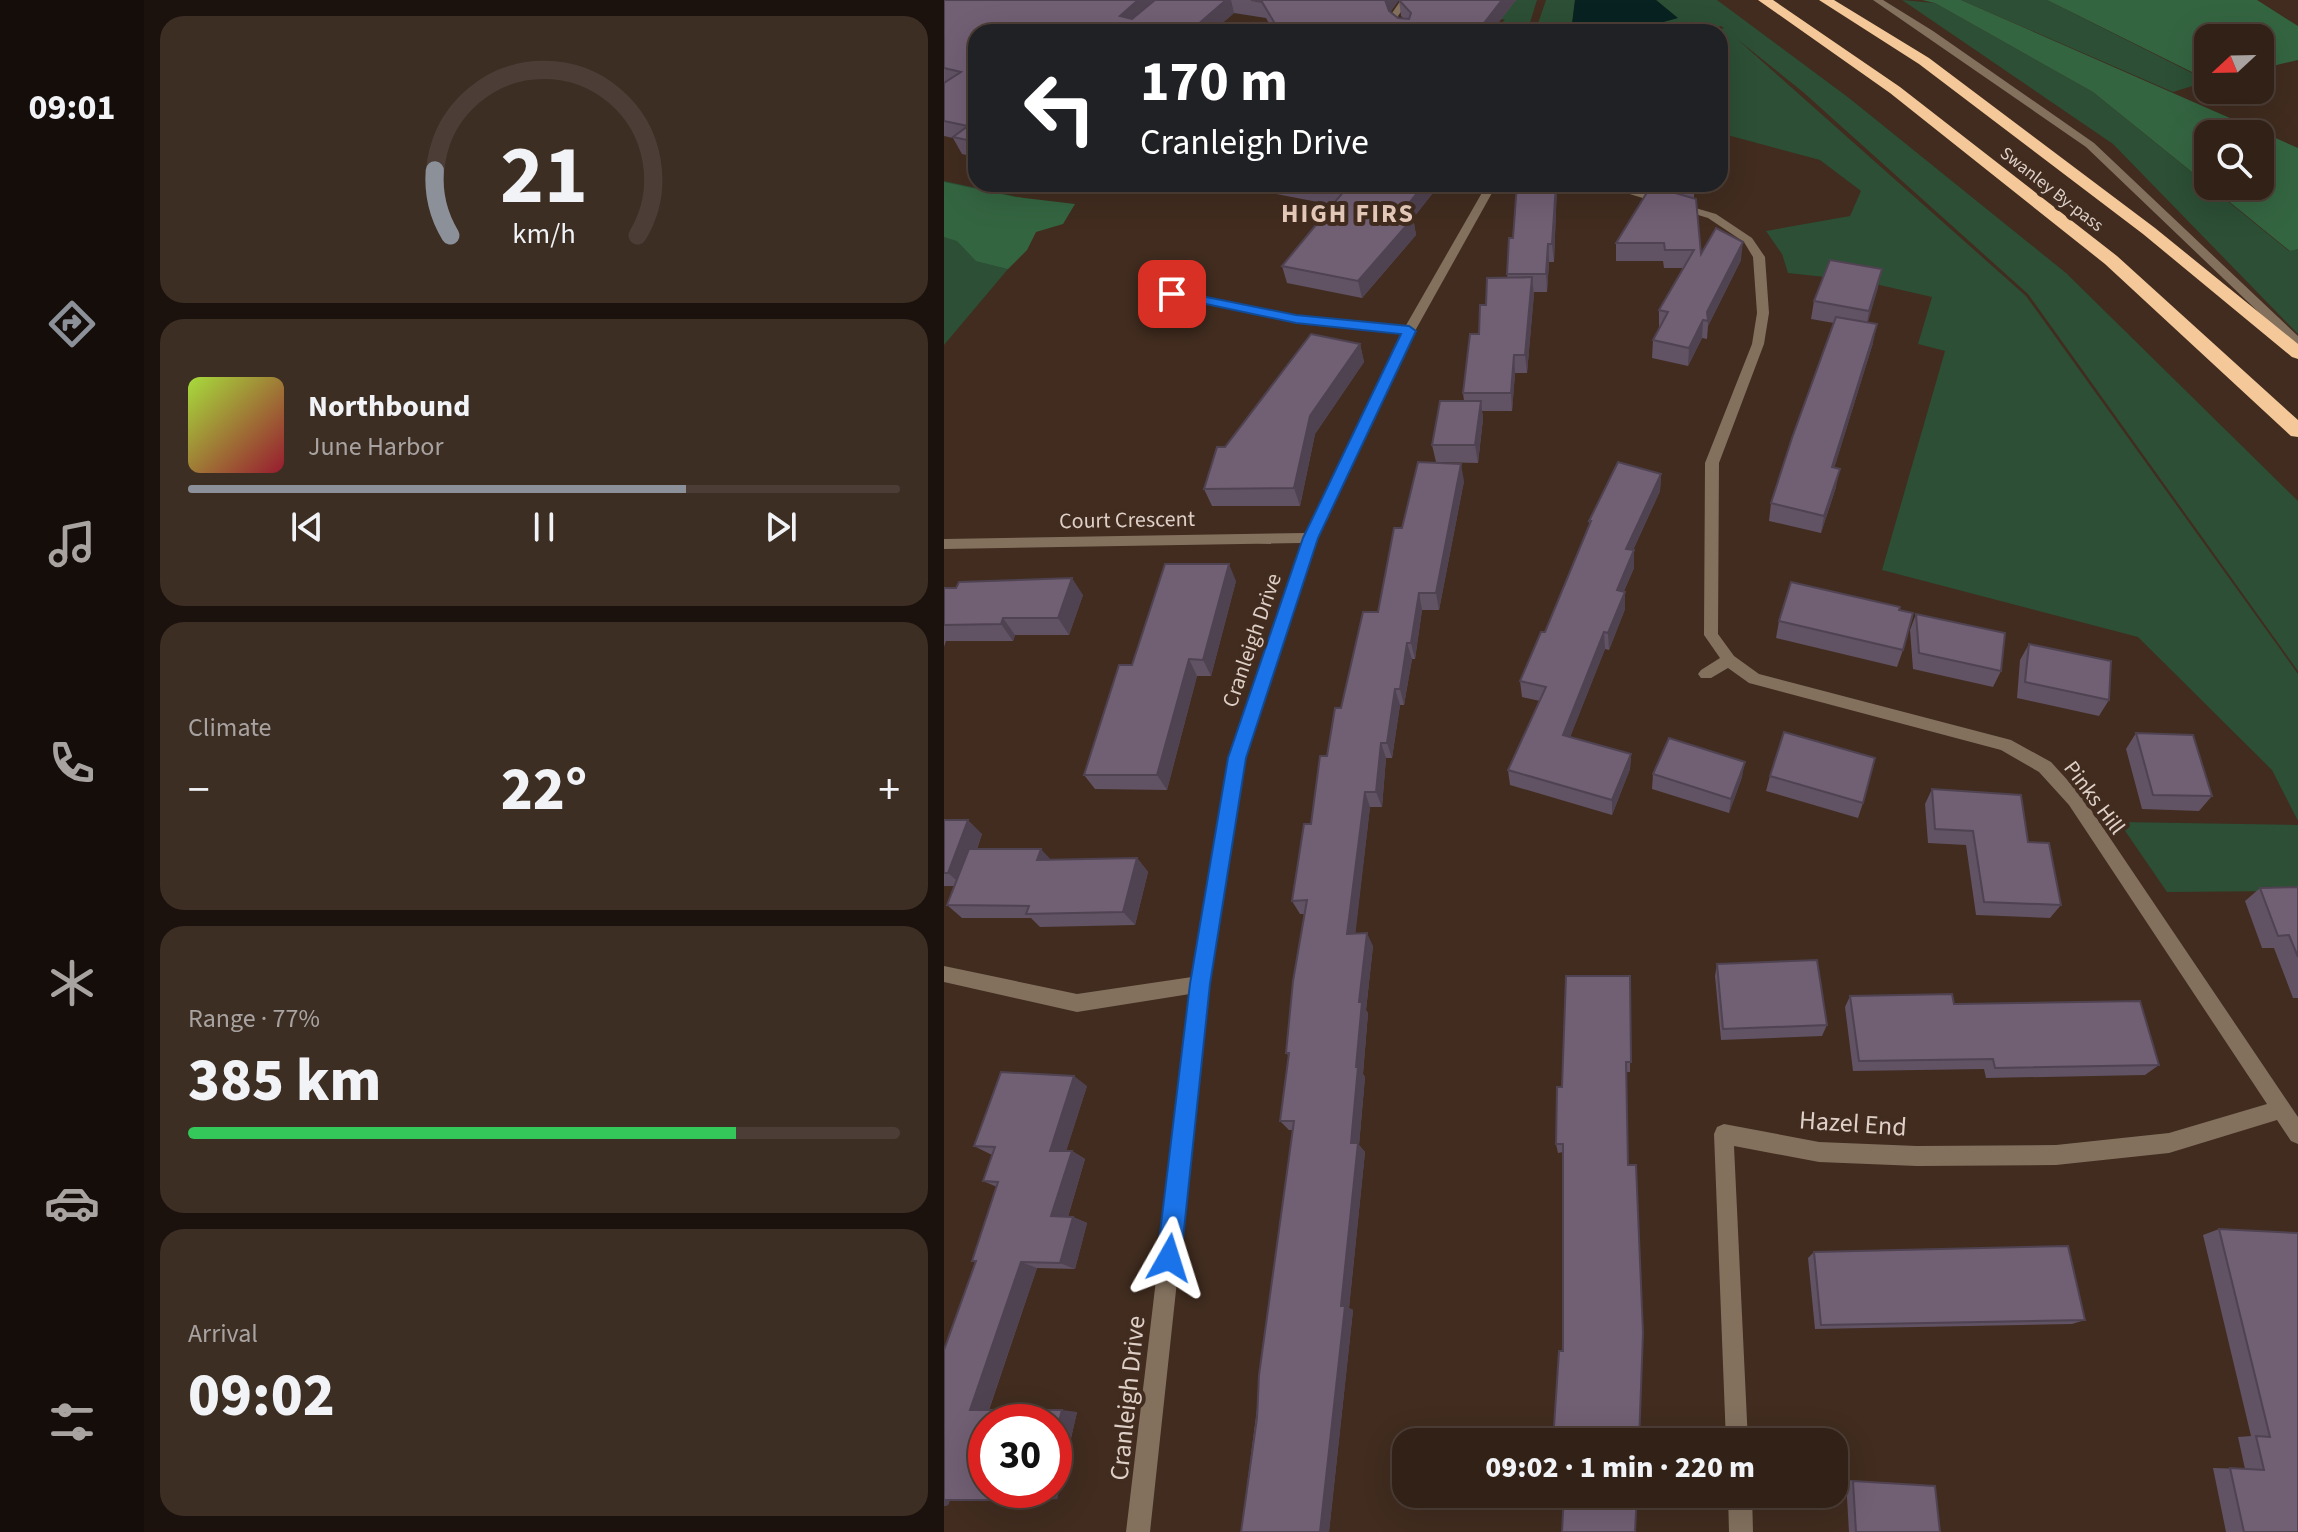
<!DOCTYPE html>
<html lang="en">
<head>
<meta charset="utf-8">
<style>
  body { margin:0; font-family:"Source Sans 3",sans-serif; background:#3d2e24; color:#f1f3f6; height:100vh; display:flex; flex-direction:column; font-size:30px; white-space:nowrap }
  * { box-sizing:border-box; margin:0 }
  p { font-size:26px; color:#a8a3a1 }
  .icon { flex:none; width:44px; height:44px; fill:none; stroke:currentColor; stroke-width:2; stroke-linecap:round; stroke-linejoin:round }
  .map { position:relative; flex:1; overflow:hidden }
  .drawer { display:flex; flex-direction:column; gap:16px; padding:16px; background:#1b120d; width:800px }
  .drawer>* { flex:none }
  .guide { position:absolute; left:24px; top:24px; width:760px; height:168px; border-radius:24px; box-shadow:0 8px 32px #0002,0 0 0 2px #4c3e36; background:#202124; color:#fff; overflow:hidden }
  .needle { width:52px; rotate:248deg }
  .tools { position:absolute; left:1250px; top:24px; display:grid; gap:16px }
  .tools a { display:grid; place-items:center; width:80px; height:80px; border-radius:16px; background:#312117; box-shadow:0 8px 32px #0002,0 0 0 2px #4c3e36; font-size:40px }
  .speed { position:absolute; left:24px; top:1404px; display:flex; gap:16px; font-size:40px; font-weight:700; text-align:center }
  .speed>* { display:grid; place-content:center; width:104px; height:104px; border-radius:50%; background:#312117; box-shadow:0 8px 32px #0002,0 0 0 2px #4c3e36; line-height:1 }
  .speed .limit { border:12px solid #d22; background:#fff; color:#111 }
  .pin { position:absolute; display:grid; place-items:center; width:68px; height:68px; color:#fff; margin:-34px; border-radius:16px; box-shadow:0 4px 12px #0006 }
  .me { position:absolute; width:88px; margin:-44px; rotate:6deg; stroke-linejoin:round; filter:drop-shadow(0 0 6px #0008) }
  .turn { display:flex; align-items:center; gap:28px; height:168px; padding:0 40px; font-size:36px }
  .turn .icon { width:104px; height:104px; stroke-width:2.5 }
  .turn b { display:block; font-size:56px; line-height:68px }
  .big { font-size:60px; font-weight:800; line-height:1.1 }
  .drawer .tile { flex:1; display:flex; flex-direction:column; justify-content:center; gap:12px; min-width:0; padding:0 28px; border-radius:24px; background:#3d2e24 }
  .drawer .dial { align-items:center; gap:0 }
  .dial svg { height:208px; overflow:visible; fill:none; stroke:#4c3e36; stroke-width:7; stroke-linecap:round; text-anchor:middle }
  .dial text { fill:#f1f3f6; stroke:none }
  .song { display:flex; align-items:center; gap:24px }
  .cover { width:96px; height:96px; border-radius:12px; background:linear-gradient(135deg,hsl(80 70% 55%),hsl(350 70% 35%)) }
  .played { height:8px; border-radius:4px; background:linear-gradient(90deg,#8c9099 70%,#4c3e36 70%) }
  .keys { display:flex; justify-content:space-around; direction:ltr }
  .heat { display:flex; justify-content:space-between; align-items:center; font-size:44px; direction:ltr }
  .charge { height:12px; border-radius:6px; background:linear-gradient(90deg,#34c759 77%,#4c3e36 0) }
  .trip { position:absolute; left:448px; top:1428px; width:456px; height:80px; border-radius:24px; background:#312117; box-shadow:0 8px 32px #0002,0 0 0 2px #4c3e36; font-weight:800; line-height:80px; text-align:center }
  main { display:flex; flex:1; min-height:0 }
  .dock { display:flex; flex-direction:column; width:144px; justify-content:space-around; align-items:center; background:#140d09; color:#a8a3a1 }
  .dock .icon { width:56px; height:56px }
  .dock .active { color:#8c9099 }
  .dock b { font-size:36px; color:#f1f3f6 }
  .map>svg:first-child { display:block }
  .green { fill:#2c4f35 }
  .forest { fill:#346541 }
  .water { fill:#082222 }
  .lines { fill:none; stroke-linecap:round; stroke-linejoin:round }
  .lane { fill:#83715e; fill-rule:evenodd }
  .street { fill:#83715e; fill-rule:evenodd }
  .highway { fill:#f4c899; fill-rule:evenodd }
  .wall { fill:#615264 }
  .shaded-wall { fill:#4f4251 }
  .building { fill:#715f74; stroke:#4f4251; stroke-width:2 }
  .route { fill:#1a73e8; stroke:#114b97; stroke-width:2 }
  .labels { text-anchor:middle; stroke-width:8; stroke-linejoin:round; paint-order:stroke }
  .far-street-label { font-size:18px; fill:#decfc7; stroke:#412c1f }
  .street-label { font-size:22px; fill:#decfc7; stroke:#412c1f }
  .far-district-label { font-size:26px; font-weight:bold; letter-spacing:2px; fill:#e9ccbc; stroke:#412c1f }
  .near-street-label { font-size:26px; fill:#decfc7; stroke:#412c1f }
</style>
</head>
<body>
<main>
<nav class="dock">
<b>09:01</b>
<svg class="icon active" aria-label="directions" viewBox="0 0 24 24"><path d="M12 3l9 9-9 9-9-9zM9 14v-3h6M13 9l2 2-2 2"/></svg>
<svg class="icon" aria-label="music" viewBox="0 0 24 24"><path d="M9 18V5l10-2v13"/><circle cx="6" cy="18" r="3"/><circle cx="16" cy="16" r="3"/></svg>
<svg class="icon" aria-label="phone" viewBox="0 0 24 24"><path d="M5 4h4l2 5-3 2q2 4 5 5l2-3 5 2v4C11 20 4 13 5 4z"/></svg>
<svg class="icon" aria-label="climate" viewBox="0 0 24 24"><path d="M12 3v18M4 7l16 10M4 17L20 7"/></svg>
<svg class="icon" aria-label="car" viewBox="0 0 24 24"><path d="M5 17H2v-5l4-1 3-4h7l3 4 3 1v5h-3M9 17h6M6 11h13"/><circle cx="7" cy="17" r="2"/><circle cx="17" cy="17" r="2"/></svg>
<svg class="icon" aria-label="filters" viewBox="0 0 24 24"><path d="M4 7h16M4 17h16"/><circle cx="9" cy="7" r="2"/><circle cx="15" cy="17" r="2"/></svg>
</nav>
<section class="drawer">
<div class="tile dial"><svg viewBox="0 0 100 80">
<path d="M14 69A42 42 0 1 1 86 69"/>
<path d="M14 69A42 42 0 0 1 8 44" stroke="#8c9099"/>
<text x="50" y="56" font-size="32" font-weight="700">21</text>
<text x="50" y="72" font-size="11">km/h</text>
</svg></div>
<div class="tile">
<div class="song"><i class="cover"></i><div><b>Northbound</b><p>June Harbor</p></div></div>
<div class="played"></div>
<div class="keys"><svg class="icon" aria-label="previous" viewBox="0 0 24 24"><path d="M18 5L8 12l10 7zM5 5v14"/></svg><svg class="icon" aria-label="pause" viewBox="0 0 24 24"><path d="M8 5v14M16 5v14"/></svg><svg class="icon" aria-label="next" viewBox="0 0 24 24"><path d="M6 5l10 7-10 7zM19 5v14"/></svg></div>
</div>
<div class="tile"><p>Climate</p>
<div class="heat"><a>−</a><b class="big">22°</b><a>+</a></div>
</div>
<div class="tile"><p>Range · 77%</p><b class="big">385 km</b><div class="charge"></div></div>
<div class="tile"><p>Arrival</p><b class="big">09:02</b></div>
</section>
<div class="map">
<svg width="1354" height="1532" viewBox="0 0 1354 1532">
  <rect width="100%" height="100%" fill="#412c1f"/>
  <g class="green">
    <polygon points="542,0 593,0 583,32 547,32 561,20 549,17"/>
    <polygon points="602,0 631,0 627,32 591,32"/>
    <polygon points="712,0 773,0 905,98 1122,273 1354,501 1354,671 1084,294 859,92 793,39 1082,296 1354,674 1354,821 1328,770 1194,637 938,570 1001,351 974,344 988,297 918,281 844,273 838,254 822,231 906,216 917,191 876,160 776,133 776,32 769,32 780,28 777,26 756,32 683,32 733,18"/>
    <polygon points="958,0 991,3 1149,92 1345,251 1354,249 1354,334 1169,144"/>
    <polygon points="1017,0 1103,0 1264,81 1229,92"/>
    <polygon points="0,181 111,205 64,269 0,345"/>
    <polygon points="1175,822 1354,825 1354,891 1223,892"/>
  </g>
  <g class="forest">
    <polygon points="978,0 1017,0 1354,148 1354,249 1346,251 1266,186 1316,186 1316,134 1264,134 1264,185 1149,92 991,3"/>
    <polygon points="1103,0 1313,0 1354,26 1354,60 1316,69 1316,38 1264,38 1264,80"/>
    <polygon points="0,182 71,197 131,204 119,224 92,232 83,250 64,269 32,261 13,241 0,237"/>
  </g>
  <polygon class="water" points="631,0 712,0 734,18 683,32 627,32"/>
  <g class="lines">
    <polygon class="lane" points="929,0 939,0 989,31 1150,143 1354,336 1354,347 1350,346 1142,147"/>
    <g class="street">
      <polygon points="457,0 465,0 454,16 456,22 467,32 458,32 449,25 446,16"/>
      <polygon points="543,184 553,184 471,331 374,538 301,758 265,984 206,1532 182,1532 246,994 133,1012 0,982 0,966 133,994 248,977 285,758 358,543 0,549 0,539 362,533 458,334 352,323 228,297 222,294 228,291 352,315 461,327"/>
      <polygon points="653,184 669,184 772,214 808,238 821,257 825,313 820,344 775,463 774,634 790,656 815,674 1067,740 1107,762 1137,795 1354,1117 1354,1144 1347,1141 1333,1120 1225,1153 1112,1165 973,1166 875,1162 790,1146 804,1442 782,1442 770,1134 773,1127 780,1124 875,1142 973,1146 1112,1145 1225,1133 1323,1104 1125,805 1095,772 1057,750 805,683 784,668 767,678 757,678 754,674 757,670 776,658 760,635 761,463 808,344 813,313 809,257 800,242 764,218"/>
      <polygon points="784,1494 808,1494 809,1532 785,1532"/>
    </g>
    <g class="highway">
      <polygon points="814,0 829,0 956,87 1173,256 1354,420 1354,437 1347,436 1161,264 946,93"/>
      <polygon points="875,0 890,0 985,58 1211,228 1354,344 1354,359 1348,357 1199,234 975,64"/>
    </g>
  </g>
  <g class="wall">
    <polygon points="0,0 455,0 446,12 454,18 459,18 457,16 455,0 572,0 547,32 330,32 322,18 290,13 268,32 32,32 32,157 18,154 9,138 0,136"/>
    <polygon points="252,184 496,184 469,218 472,235 418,298 343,283 338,266 389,205 291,186 287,191"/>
    <polygon points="613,184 610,262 605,262 603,292 590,292 583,373 571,373 568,411 538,411 539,419 534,463 492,462 488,445 520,401 519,393 542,305 563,278 569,238"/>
    <polygon points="713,184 750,184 750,198 757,254 797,260 764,326 763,339 758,338 744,366 708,358 709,340 715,328 715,310 740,268 720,268 719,261 672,261 672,243 713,187"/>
    <polygon points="938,269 923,323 929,343 890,468 892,487 877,533 825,521 827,503 890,323 867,319 870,301"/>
    <polygon points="416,344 420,362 371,434 356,506 268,506 260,489 281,447"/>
    <polygon points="717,474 716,491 689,550 690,568 680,591 681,592 681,609 665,650 661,649 626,737 687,754 686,769 668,815 566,785 564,770 596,701 578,697 576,681 601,632 645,527 645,521"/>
    <polygon points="520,481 495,610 478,610 471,659 468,659 460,705 456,705 448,758 442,758 438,807 426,807 411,933 429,946 422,1010 424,1013 419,1074 421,1077 415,1145 421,1152 405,1308 409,1310 385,1532 297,1532 349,1130 345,1130 336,1121 345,1056 342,1053 360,914 356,914 348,901 383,756 397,708 434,612 458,528"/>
    <polygon points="292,581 267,676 253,676 223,790 151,789 140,775 188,665"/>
    <polygon points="0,588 139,595 125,635 71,635 69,641 2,641 0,647"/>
    <polygon points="955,610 959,650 953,667 832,638 835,621"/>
    <polygon points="972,614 1057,671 1049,687 969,669 966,630"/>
    <polygon points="1085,644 1165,700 1155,716 1073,698 1076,660"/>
    <polygon points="1192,733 1268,796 1255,811 1198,809 1182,749"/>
    <polygon points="709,774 798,777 785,813 708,789"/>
    <polygon points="826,776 919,803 914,818 822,791"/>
    <polygon points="988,789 1084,842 1117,905 1106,918 1032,915 1022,845 984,843 981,804"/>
    <polygon points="0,820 38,834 33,849 107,860 193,858 204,872 191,925 96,927 87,918 18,918 3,905 10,886 0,886"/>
    <polygon points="1354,887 1354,998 1349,998 1330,948 1318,948 1301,901 1316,888"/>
    <polygon points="773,964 883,1025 878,1036 777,1040 771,976"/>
    <polygon points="686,976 686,1072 682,1072 619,1351 619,1152 614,1153 612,1144 618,1087"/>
    <polygon points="906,996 1010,1004 1215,1065 1201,1075 1042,1078 1040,1069 909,1071 901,1007"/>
    <polygon points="143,1086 122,1151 128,1151 141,1159 124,1217 129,1217 143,1223 131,1269 93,1268 45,1410 133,1412 113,1499 6,1500 4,1505 0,1506 0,1350 32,1262 28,1261 53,1187 39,1181 49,1155 46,1154 30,1146"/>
    <polygon points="1275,1229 1354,1532 1282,1532 1269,1468 1301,1469 1294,1437 1307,1436 1259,1235"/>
    <polygon points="870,1252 1141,1320 1128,1324 871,1329 864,1258"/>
    <polygon points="902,1480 991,1486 996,1532 905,1532"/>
  </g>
  <g class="shaded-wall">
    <polygon points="194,0 217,0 182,32 176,16"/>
    <polygon points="282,0 287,0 290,13 268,32 245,32"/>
    <polygon points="441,0 455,0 443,17"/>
    <polygon points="558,0 572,0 547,32 533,32"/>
    <polygon points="284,184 291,184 291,186 287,191"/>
    <polygon points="480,184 496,184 469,218 472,235 418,298 414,281 456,215"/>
    <polygon points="612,184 613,184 610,262 608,244"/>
    <polygon points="799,242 797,260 764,326 763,312"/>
    <polygon points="604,244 605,262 603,292 602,274"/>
    <polygon points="938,269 934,288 922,329 925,311"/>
    <polygon points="588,277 590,295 583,373 581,355"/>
    <polygon points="759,320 758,338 744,366 745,348"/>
    <polygon points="933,324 929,343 885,485 888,467"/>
    <polygon points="416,344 420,362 371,434 356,506 350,488 366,416"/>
    <polygon points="570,355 571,373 568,411 567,393"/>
    <polygon points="537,401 539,419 534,463 531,445"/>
    <polygon points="517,464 520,481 495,610 492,593"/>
    <polygon points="896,469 892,487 877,533 880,516"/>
    <polygon points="717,474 716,491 682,566 682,549"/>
    <polygon points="690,550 690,568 673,607 673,590"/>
    <polygon points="285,564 292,581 267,676 259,660"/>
    <polygon points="128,578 139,595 125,635 114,618"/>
    <polygon points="681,592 681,609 665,650 664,633"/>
    <polygon points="475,593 478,610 471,659 467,643"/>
    <polygon points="59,618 71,635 69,641 57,624"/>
    <polygon points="660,632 661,649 621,750 619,735"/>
    <polygon points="463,643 468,659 460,705 456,689"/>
    <polygon points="245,659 253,676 223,790 213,775"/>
    <polygon points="451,689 456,705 448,758 443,743"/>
    <polygon points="437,743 442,758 438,807 432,792"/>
    <polygon points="687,754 686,769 668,815 668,800"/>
    <polygon points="801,762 798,777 785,813 787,799"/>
    <polygon points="421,792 426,807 410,946 403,934"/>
    <polygon points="24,820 38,834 19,886 4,873"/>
    <polygon points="97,849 110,863 93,860"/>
    <polygon points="193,858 204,872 191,925 179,912"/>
    <polygon points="423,933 429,946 422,1010 424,1013 419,1074 421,1077 415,1145 421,1152 405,1308 409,1310 385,1532 376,1532 397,1306 415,1002"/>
    <polygon points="130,1076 143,1086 120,1158 106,1151"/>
    <polygon points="128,1151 141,1159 122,1223 107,1216"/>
    <polygon points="129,1217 143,1223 131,1269 116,1263"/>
    <polygon points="77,1262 93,1268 44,1412 26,1410"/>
    <polygon points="118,1410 133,1412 113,1499 96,1500 98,1490 110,1490 110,1441"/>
    <polygon points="0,1499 6,1499 4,1505 0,1506"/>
  </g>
  <g class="building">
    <polygon points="0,0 194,0 176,16 188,19 211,0 282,0 245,32 32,32 32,142 9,137 24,126 0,121 0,83 17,72 0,68"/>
    <polygon points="307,0 441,0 445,11 454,18 465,19 467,13 455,0 558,0 533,32 336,32 318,2"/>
    <polygon points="367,184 480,184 456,215 469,218 414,281 338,266 401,190"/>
    <polygon points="573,184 612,184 608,244 604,244 602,274 563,274 565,238 569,238"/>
    <polygon points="707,186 752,199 757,254 772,228 799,242 763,312 764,321 759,320 745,348 709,340 724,312 715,310 750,250 721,250 720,243 672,243"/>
    <polygon points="886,260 938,269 925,311 870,301"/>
    <polygon points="588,277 581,355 570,355 567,393 519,393 526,334 535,334 536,305 542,305 543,278"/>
    <polygon points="892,317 933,324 888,467 896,469 880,516 827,503 848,438"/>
    <polygon points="367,334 416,344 366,416 350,488 260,489 273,447 281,447"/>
    <polygon points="496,401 537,401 531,445 488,445"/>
    <polygon points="474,462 517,464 492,593 475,593 467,643 463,643 456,689 451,689 443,743 437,743 432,792 421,792 403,934 423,933 415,1002 418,1002 412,1067 414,1067 407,1143 414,1143 397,1306 401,1306 376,1532 297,1532 313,1418 315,1375 350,1121 336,1121 345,1053 342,1053 349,981 363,900 348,901 360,824 367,824 376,756 383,756 391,708 397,708 419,612 434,612 450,528 458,528"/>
    <polygon points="674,462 717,474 682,549 690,550 673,590 681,592 664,633 660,632 619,735 687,754 668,800 564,770 602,687 576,681 597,632 601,632 647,521 645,521"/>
    <polygon points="221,564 285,564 259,660 245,659 213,775 140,775 175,665 188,665"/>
    <polygon points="128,578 114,618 59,618 57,624 0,625 0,588 12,588 15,582"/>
    <polygon points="847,582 956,607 955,610 969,613 959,650 835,621"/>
    <polygon points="972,614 1061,633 1057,671 975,653"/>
    <polygon points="1085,644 1167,661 1165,700 1081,682"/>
    <polygon points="840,732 931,758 919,803 826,776"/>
    <polygon points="1192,733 1249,735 1268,796 1209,795"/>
    <polygon points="725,738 801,762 787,799 709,774"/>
    <polygon points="988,789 1077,795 1084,842 1105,843 1117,905 1040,902 1029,831 991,829"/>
    <polygon points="0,820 24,820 4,873 0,873"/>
    <polygon points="25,849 97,849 93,860 193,858 179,912 82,914 85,906 3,905"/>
    <polygon points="1354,887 1354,957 1345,935 1334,936 1316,888"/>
    <polygon points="873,960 883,1025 779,1029 773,964"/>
    <polygon points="622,976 686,976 687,1062 682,1062 684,1165 692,1165 699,1333 695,1442 609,1442 615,1351 619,1351 619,1144 612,1144 613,1087 618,1087"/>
    <polygon points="1008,994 1010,1004 1196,1001 1215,1065 1051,1068 1049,1059 915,1061 906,996"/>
    <polygon points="57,1072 130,1076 106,1151 128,1151 107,1216 129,1217 116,1263 77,1262 26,1410 118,1410 110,1441 110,1422 42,1422 42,1490 98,1490 96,1500 0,1500 0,1350 32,1261 28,1261 54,1182 39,1181 51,1147 30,1146"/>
    <polygon points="1275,1229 1354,1233 1354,1532 1300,1532 1286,1468 1320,1470 1312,1436 1326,1437"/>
    <polygon points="1124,1246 1141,1320 877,1325 870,1252"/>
    <polygon points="909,1481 991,1486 996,1532 912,1532"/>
    <polygon points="620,1494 693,1494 691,1532 618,1532"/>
  </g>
  <polygon class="route" points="228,290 352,315 465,326 472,331 374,538 302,758 266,984 237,1258 234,1266 225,1270 217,1266 213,1258 246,984 284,758 359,538 457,334 352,323 224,296 222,294"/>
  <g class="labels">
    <g class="far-street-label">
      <text transform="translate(1108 189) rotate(38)" y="6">Swanley By-pass</text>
    </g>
    <g class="street-label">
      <text transform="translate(183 519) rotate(-1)" y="8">Court Crescent</text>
      <text transform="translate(307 640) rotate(-71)" y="8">Cranleigh Drive</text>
      <text transform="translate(1151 797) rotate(53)" y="8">Pinks Hill</text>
    </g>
    <g class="far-district-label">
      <text x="404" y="222">HIGH FIRS</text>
    </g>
    <g class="near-street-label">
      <text transform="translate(909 1123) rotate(4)" y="9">Hazel End</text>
      <text transform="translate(183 1398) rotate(-84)" y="9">Cranleigh Drive</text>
    </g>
  </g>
</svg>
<div class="tools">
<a><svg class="needle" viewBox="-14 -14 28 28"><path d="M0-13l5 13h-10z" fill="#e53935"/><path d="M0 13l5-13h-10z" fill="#a8a3a1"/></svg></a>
<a><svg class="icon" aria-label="search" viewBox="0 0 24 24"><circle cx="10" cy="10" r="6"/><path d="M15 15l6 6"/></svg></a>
</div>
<div class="speed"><div class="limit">30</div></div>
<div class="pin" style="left:228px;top:294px;background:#d93025"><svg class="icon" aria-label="arrive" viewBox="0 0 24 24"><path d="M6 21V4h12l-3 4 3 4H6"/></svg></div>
<svg class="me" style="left:225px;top:1258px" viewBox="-20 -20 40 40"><path d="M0-17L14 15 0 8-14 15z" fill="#1a73e8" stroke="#fff" stroke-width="4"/></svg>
<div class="trip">09:02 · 1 min · 220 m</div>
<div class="guide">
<div class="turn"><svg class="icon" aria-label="left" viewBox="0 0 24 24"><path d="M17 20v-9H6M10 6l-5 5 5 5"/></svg><div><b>170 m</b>Cranleigh Drive</div></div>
</div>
</div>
</main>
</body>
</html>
